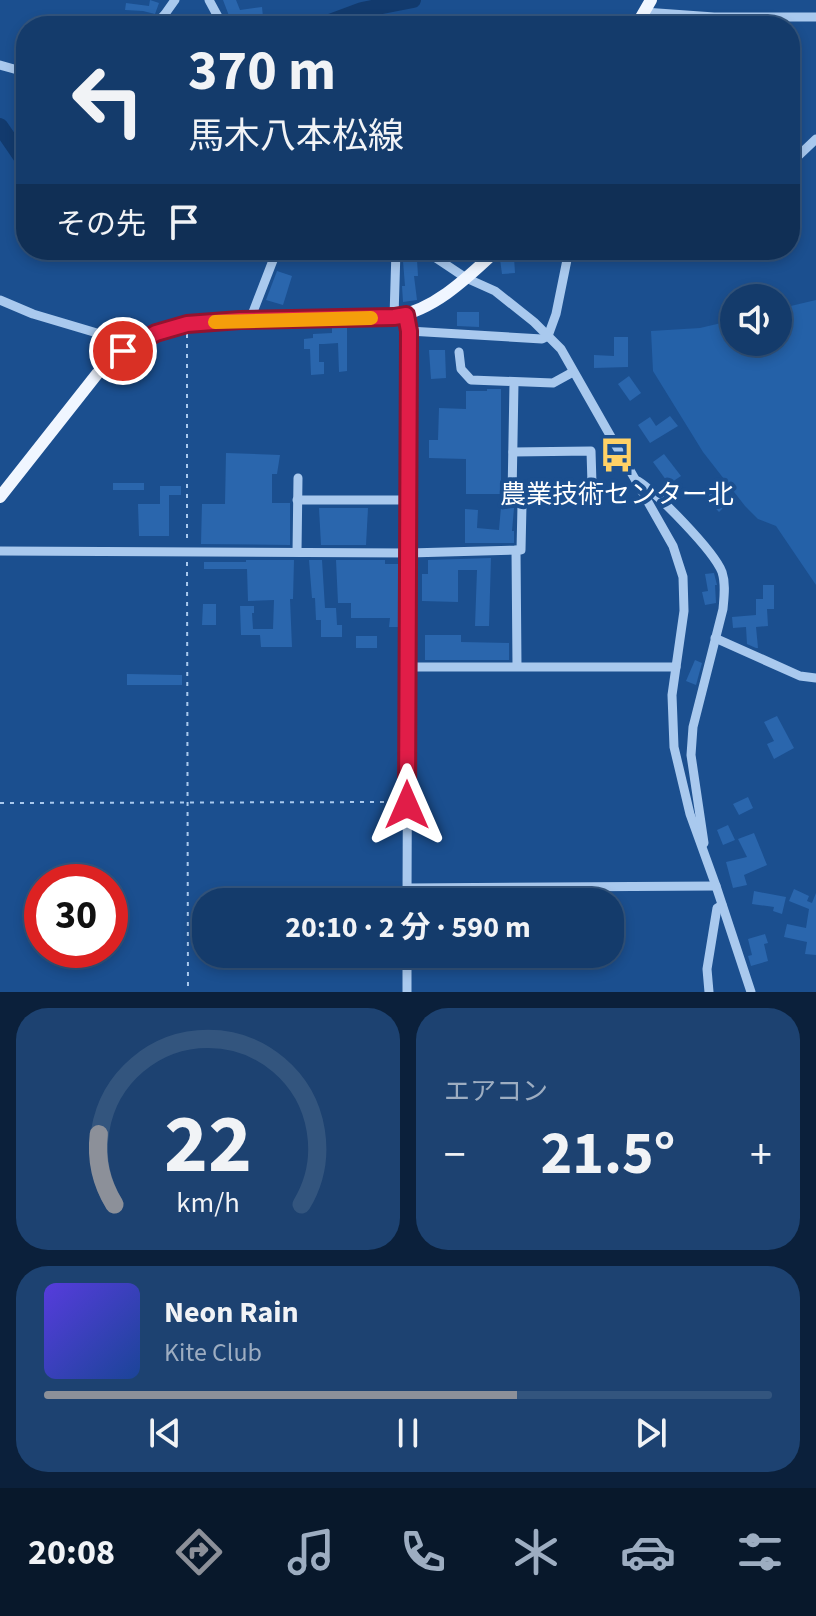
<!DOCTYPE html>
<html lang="ja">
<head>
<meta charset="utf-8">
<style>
  body { margin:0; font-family:"Source Sans 3","Noto Sans JP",sans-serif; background:#1d4271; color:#f1f3f6; height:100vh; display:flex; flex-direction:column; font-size:30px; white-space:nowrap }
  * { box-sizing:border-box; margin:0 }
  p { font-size:26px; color:#9dadc1 }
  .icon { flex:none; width:44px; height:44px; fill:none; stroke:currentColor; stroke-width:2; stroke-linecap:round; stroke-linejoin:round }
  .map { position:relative; height:992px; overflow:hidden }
  .drawer { display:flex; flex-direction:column; gap:16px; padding:16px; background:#0b203b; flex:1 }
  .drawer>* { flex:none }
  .banner { position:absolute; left:16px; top:16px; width:784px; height:244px; border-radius:32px; box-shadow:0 4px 12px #0003,0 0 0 2px #33557e; background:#143b6b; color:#f1f3f6; overflow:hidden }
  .tools { position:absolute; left:720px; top:284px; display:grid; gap:16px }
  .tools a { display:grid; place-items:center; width:72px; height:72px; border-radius:50%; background:#143b6b; box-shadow:0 4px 12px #0003,0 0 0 2px #33557e; font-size:40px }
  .speed { position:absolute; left:24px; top:864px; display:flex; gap:16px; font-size:40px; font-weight:700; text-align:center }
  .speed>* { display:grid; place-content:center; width:104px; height:104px; border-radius:50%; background:#143b6b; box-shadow:0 4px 12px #0003,0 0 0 2px #33557e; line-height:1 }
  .speed .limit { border:12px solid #d22; background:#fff; color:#111 }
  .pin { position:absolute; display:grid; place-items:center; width:68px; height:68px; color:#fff; margin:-34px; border:4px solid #fff; border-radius:50%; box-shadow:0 2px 8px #0007 }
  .me { position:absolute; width:88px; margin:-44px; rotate:0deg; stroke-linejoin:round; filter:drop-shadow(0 0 6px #0008) }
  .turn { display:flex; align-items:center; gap:28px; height:168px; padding:0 40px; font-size:36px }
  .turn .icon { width:104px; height:104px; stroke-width:2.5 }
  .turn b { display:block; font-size:56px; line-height:68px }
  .then { display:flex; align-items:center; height:76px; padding:0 40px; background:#0003; gap:16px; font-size:30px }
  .big { font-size:60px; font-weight:700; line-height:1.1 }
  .drawer .card { flex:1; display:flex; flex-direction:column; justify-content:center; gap:12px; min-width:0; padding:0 28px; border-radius:32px; background:#1d4271 }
  .drawer .dial { align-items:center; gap:0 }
  .dial svg { height:208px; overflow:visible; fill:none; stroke:#33557e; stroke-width:7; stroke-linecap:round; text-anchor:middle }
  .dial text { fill:#f1f3f6; stroke:none }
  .song { display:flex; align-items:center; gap:24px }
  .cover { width:96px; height:96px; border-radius:12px; background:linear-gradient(135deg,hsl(250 70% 55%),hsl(220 70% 35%)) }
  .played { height:8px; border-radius:4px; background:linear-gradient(90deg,#8c9099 65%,#33557e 65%) }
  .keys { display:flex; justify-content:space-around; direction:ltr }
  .heat { display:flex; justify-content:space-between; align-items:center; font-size:44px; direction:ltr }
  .drawer .tiles { flex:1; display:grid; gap:16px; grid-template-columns:1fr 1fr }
  .card:last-child { grid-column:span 2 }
  .trip { position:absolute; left:192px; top:888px; width:432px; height:80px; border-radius:32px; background:#143b6b; box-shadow:0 4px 12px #0003,0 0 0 2px #33557e; font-weight:700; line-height:80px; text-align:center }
  .tab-bar { display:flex; height:128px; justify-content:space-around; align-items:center; background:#08182b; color:#9dadc1 }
  .tab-bar .icon { width:56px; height:56px }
  .tab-bar .selected { color:#8c9099 }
  .tab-bar b { font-size:36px; color:#f1f3f6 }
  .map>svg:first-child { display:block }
  .green { fill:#2461a8 }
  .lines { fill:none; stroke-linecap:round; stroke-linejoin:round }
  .river { stroke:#123a6d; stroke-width:16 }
  .building { fill:#2a66ad }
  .path { stroke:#a9c9ee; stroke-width:2; stroke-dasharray:4 6; stroke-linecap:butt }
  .minor { stroke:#a9c9ee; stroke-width:9 }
  .major { stroke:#f0f6ff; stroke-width:12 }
  .route-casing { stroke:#92132f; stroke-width:20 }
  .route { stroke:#e11d48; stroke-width:14 }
  .slow { stroke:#f59e0b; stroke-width:14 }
  .labels { text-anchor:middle; stroke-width:8; stroke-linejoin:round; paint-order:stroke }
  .poi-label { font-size:26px; fill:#fff; stroke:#1b4f8f }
</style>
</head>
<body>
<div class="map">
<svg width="816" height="992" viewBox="0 0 816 992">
  <rect width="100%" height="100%" fill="#1b4f8f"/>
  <polygon class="green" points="816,300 816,585 776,526 758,519 745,506 703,452 653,371 651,331 700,328 734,320 734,342 778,342 778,309"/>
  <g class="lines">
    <g class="river">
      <polyline points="319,26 362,10 413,0"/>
      <polyline points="0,126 26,164"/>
    </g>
  </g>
  <g class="building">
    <polygon points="150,0 159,3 155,14 143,11 125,10 126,3 149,6"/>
    <polygon points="223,0 236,0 240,10 262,7 263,17 246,20 246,16 231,21"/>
    <rect x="362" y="250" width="17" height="12"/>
    <polygon points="514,257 515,273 502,274 500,259"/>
    <polygon points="417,260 418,276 414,276 417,300 403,302 402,286 405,286 403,261"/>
    <polygon points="277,271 292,276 283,305 266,300"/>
    <polygon points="457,312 479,312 479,327 457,326"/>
    <polygon points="332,327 347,327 347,371 339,372 338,343 324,344 319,344 319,362 324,362 324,374 311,375 310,349 304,349 304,339 313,338 313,334 332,333"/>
    <polygon points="614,337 628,337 628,367 594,368 594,355 614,356"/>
    <polygon points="429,350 445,350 446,378 431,379"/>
    <polygon points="629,376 641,393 630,401 618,384"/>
    <polygon points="487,389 501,389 501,494 466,494 466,459 429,458 429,440 438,440 439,408 466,409 466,391 487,391"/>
    <polygon points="670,416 678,426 650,443 638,425 650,417 656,426"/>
    <polygon points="226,453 280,455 277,474 272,474 272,503 290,503 290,545 201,544 202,504 225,504"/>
    <polygon points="664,454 681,476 669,484 653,462"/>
    <rect x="113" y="483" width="31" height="7"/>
    <polygon points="160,486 181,486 181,495 169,495 169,536 139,536 138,504 160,504"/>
    <polygon points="714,490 728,503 719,512 706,498"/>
    <polygon points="501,507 514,508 512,531 514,531 514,543 465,543 465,509 478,510 477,528 499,530"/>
    <polygon points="319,508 368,508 366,545 321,545"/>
    <polygon points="491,558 489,626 475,626 477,570 458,570 458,602 422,601 422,574 428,574 428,560"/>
    <polygon points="246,560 294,560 293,599 290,599 292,647 261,647 260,635 241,635 240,606 254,606 254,613 252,613 253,629 273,629 274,600 248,601 247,569 204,569 204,562 246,562"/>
    <polygon points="309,560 322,560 325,608 336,608 337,625 342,625 342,637 321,637 321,620 316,620 315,598 312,598"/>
    <polygon points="336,560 385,560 385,564 401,564 400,627 389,627 390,618 351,618 351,603 338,603"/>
    <polygon points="714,573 717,585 715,585 716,603 705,605 702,592 708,591 705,574"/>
    <polygon points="763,585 774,585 774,609 767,609 768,626 756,627 758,648 756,648 747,644 746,627 733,628 732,617 756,615 756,599 763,599"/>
    <polygon points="203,604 216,604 216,625 202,625"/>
    <polygon points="425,635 461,635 461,642 509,643 509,660 425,660"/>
    <rect x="356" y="636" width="21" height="12"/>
    <polygon points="695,660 702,663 696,685 686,681"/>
    <polygon points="127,674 182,675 182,685 127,685"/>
    <polygon points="777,716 794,748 774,759 767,744 774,741 764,722"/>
    <polygon points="748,797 753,808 739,815 733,804"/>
    <polygon points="728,825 735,840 723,845 717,830"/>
    <polygon points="754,833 767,865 744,875 747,885 733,888 726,862 747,857 738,839"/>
    <polygon points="794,889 809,896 807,901 812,903 816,893 816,955 805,954 807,942 784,937 787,924 806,928 809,909 789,901"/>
    <polygon points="754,891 786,897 782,914 773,911 774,907 752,904"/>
    <polygon points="765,934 768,943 764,944 768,961 751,966 748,956 752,955 748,939"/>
  </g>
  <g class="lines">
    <g class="path">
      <polyline points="187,334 187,543"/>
      <polyline points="187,562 188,992"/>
      <polyline points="0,803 398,802"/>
    </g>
    <g class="minor">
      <polyline points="209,0 223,26"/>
      <polyline points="644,12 714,17 816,17"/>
      <polyline points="154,26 165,14 175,0"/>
      <polyline points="0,65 14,69 26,67"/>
      <polyline points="790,159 795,159 816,139"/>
      <polyline points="424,250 466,278 495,291 534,322 561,349 673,546 683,577 684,611 672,695 674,747 690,814 716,886 751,992"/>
      <polyline points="0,300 33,314 107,336 123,351"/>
      <polyline points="406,315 409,331 407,902"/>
      <polyline points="394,317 396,250"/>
      <polyline points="253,320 253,312 277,250"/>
      <polyline points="409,331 542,339 548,336 556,314 569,250"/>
      <polyline points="459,352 461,369 471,380 553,383 573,372"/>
      <polyline points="513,452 591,451 592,484"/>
      <path d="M638,481C657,493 714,551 722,572C726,584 724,597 723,609L693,727L691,755L704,843"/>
      <polyline points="297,500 409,500"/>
      <polyline points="516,550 517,666"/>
      <polyline points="0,551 409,553 521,550 522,505 512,496 514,383"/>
      <polyline points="297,552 298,478"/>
      <polyline points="715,638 800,676 816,678"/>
      <polyline points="407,667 676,667"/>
      <polyline points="407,888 716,886"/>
      <polyline points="407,992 407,954"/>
      <polyline points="709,992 707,969 717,908 722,905"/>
    </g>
    <g class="major">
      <polyline points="636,26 651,0"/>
      <path d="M0,497L97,374L123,351L156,333L187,324L240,320L394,317C435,310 468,277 497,250"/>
    </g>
  </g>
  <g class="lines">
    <g class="route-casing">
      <polyline id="route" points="123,351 156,333 187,324 240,320 394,317 406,315 409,331 407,805"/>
    </g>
    <use href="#route" class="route"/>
    <polyline class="slow" points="215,322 371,318"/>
  </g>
  <defs>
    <g id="bus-bare" transform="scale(2.76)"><path d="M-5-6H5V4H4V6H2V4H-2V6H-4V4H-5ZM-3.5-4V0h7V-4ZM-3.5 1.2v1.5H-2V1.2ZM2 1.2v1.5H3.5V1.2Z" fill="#ffd166" stroke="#1b4f8f" stroke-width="2.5" paint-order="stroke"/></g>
  </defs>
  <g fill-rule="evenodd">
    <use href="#bus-bare" x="617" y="455"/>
  </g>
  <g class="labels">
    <g class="poi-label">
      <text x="617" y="503">農業技術センター北</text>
    </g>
  </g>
</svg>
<div class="tools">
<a><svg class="icon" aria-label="sound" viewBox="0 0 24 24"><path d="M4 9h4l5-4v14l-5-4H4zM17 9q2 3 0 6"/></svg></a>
</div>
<div class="speed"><div class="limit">30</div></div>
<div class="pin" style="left:123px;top:351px;background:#d93025"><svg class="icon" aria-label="arrive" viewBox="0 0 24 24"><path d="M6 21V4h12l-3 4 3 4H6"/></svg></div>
<svg class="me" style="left:407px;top:805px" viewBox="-20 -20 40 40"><path d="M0-17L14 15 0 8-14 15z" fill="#e11d48" stroke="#fff" stroke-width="4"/></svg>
<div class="trip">20:10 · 2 分 · 590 m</div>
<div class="banner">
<div class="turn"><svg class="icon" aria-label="left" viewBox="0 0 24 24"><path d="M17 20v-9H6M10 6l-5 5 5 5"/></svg><div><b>370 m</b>馬木八本松線</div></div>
<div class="then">その先<svg class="icon" aria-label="arrive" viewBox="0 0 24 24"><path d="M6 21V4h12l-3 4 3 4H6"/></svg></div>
</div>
</div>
<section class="drawer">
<div class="tiles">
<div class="card dial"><svg viewBox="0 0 100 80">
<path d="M14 69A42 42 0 1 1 86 69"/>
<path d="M14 69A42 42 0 0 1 8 42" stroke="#8c9099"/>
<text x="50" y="56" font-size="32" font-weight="700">22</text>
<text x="50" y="72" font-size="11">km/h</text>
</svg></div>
<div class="card"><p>エアコン</p>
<div class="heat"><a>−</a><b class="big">21.5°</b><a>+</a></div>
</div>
<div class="card">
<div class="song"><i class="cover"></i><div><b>Neon Rain</b><p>Kite Club</p></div></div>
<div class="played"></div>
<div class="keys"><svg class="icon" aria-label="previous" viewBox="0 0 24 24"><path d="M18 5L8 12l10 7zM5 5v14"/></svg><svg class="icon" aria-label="pause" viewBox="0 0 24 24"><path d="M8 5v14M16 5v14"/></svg><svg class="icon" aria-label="next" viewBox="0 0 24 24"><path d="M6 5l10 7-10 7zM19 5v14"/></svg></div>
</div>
</div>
</section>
<nav class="tab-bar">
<b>20:08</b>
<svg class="icon selected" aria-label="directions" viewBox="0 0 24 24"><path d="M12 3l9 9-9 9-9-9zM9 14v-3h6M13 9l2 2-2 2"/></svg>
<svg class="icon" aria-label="music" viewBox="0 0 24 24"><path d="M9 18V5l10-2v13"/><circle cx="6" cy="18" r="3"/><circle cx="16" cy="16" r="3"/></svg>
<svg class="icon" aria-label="phone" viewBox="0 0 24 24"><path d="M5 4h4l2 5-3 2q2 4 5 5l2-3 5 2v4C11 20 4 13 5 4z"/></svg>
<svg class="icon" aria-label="climate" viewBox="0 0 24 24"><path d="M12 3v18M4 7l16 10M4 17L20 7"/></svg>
<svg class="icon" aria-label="car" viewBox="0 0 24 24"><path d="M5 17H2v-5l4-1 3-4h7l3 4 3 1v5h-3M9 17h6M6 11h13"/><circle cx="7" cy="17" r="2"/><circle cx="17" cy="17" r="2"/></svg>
<svg class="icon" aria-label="filters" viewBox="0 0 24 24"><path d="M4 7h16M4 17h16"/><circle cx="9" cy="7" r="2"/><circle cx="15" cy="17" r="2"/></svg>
</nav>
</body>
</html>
